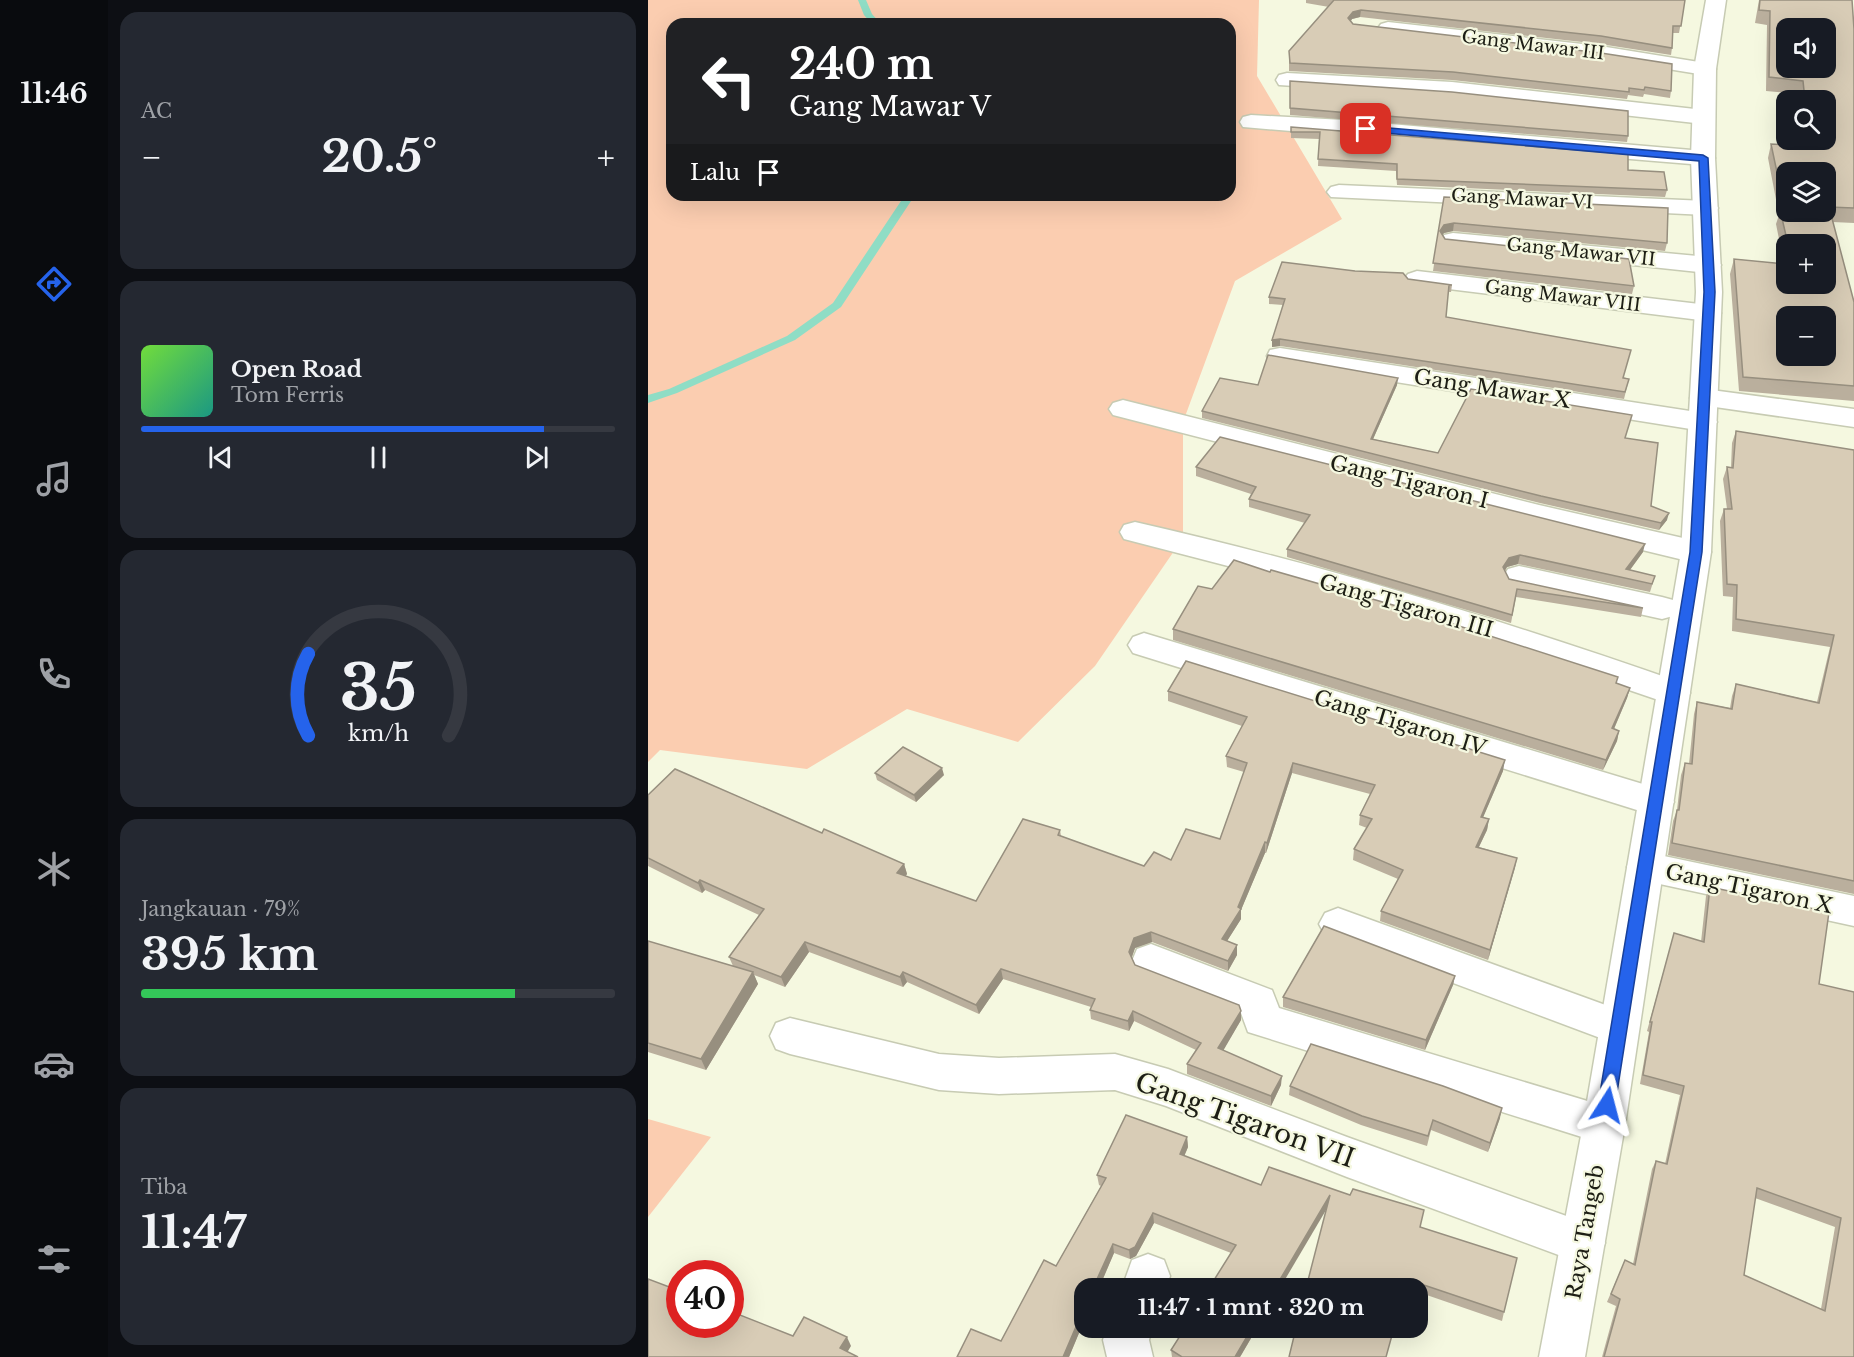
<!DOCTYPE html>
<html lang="id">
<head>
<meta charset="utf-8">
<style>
  body { margin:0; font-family:"Libre Baskerville",serif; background:#242831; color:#f1f3f6; height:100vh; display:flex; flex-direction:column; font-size:22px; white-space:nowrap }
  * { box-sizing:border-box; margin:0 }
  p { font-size:20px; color:#9ea1a6 }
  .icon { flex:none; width:33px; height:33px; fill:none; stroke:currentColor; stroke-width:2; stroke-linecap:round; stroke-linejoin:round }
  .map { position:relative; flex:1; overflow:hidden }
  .drawer { display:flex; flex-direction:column; gap:12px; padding:12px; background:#0d0f14; width:540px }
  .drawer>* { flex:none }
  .banner { position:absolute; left:18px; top:18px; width:570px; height:183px; border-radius:18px; box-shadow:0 6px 24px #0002; background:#202124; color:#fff; overflow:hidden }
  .controls { position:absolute; left:1128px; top:18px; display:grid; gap:12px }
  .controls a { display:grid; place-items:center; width:60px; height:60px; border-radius:12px; background:#171b24; box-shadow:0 6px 24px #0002; font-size:30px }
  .speed { position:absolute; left:18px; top:1260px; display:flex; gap:12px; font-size:30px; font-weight:700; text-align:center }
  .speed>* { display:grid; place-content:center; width:78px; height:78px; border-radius:50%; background:#171b24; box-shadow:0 6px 24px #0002; line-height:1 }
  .speed .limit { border:9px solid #d22; background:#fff; color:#111 }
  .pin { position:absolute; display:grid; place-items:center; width:51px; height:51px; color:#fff; margin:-26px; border-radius:12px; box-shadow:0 3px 9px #0006 }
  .me { position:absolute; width:66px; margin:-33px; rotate:9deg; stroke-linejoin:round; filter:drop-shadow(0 0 4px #0008) }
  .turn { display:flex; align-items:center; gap:21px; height:126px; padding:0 24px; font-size:27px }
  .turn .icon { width:78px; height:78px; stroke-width:2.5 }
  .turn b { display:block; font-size:42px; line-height:51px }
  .then { display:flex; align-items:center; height:57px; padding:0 24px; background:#0003; gap:12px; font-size:22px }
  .big { font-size:45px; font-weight:700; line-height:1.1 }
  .drawer .tile { flex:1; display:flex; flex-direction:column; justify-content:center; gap:9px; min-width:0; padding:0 21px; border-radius:18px; background:#242831 }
  .drawer .dial { align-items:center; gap:0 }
  .dial svg { height:156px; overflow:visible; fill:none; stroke:#363941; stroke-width:7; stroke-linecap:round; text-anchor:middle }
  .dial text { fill:#f1f3f6; stroke:none }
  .song { display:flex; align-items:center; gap:18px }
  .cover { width:72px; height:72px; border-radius:9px; background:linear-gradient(135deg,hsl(100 70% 55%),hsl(170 70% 35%)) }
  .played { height:6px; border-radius:3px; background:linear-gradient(90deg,#2563eb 85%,#363941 85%) }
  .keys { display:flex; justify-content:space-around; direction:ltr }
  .heat { display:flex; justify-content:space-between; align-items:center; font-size:33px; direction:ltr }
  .charge { height:9px; border-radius:4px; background:linear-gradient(90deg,#34c759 79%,#363941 0) }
  .trip { position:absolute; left:426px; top:1278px; width:354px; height:60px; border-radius:18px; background:#171b24; box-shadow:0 6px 24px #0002; font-weight:700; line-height:60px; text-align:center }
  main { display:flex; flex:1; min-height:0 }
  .menu { display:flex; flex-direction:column; width:108px; justify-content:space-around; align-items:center; background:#090b0e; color:#9ea1a6 }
  .menu .icon { width:42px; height:42px }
  .menu .active { color:#2563eb }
  .menu b { font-size:27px; color:#f1f3f6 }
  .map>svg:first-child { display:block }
  .green { fill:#fbcdb0; fill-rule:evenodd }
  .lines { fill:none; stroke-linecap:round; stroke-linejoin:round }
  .stream { fill:#8fddc5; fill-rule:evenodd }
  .street-casing { stroke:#c7cbb3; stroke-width:3 }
  .secondary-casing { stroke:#c7cbb3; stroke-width:3 }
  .street { fill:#fff; fill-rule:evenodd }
  .secondary { fill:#fff; fill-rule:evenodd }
  .wall { fill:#baaf9d; fill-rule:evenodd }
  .shaded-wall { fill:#978f7f }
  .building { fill:#d8ccb6; stroke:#978f7f; stroke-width:1.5; fill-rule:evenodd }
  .route { fill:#2563eb; stroke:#184099; stroke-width:1.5 }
  .labels { text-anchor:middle; stroke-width:4.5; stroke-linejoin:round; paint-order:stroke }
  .far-street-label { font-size:18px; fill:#1d1e15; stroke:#f5f8e0 }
  .street-label { font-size:21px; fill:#1d1e15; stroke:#f5f8e0 }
  .near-street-label { font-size:26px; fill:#1d1e15; stroke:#f5f8e0 }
</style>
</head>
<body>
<main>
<nav class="menu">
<b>11:46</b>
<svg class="icon active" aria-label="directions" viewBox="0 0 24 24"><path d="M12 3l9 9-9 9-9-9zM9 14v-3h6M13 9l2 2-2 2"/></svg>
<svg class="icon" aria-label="music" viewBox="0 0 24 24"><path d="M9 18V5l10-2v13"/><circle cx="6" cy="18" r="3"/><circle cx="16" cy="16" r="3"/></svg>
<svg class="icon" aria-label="phone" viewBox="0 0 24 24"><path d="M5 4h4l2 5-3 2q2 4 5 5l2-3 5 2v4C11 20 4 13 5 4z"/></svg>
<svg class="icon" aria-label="climate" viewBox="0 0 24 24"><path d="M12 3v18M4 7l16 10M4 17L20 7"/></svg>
<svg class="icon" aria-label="car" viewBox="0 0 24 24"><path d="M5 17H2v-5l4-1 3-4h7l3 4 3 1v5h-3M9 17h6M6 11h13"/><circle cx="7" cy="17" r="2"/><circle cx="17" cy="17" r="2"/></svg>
<svg class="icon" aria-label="filters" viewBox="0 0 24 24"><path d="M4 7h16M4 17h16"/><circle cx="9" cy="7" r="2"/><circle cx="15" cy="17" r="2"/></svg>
</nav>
<section class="drawer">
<div class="tile"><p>AC</p>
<div class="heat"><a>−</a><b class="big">20.5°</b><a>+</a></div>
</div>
<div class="tile">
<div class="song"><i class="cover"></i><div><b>Open Road</b><p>Tom Ferris</p></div></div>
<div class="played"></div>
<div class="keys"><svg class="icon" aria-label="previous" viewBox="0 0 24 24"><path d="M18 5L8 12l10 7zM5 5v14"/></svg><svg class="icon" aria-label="pause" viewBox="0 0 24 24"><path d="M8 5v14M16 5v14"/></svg><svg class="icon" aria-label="next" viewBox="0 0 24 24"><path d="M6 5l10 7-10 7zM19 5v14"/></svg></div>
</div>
<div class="tile dial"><svg viewBox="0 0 100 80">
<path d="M14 69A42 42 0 1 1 86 69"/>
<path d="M14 69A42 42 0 0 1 14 27" stroke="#2563eb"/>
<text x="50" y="56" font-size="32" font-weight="700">35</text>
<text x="50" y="72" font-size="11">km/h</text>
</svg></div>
<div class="tile"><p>Jangkauan · 79%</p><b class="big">395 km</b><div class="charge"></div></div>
<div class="tile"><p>Tiba</p><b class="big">11:47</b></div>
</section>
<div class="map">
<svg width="1206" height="1357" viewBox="0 0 1206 1357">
  <rect width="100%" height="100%" fill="#f5f8e0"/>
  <g class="green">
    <path d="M0,0H611L609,76L694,219L587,281L535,422V538L447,666L370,742L259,709L159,769L12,750L0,762ZM24,24H582V195H24Z"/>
    <polygon points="0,1119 63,1137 0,1217"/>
  </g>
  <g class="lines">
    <g class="stream">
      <polygon points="210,0 218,0 224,14 233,24 224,24 216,15"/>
      <polygon points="257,195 267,195 193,307 147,340 29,393 0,403 0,395 21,389 139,336 185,303"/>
    </g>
    <g class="street-casing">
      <g id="street">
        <polygon points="740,22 952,46 1057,63 1065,64 1068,69 1065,74 1057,75 952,58 733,32 730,28 733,24"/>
        <polygon points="639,73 804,82 1056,110 1064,112 1067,117 1064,122 1056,124 804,96 631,85 628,80 631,75"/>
        <polygon points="603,115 696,120 1055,151 1063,153 1067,158 1063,163 1055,165 595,127 592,122 595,117"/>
        <polygon points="691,185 1058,201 1067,203 1070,208 1067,213 1058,215 683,197 679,192 683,187"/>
        <polygon points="805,233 1060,257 1069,260 1073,265 1069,270 1060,273 796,245 793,240 796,235"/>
        <polygon points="769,271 1060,305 1069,307 1073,313 1069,319 1060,321 760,284 756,279 760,274"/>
        <polygon points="632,348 1055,413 1065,416 1069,422 1065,428 1055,431 622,362 619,356 622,350"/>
        <polygon points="1056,389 1206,409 1206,427 1046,404 1042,398 1046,392"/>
        <polygon points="475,400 891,505 1048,541 1059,545 1063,552 1059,559 1048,563 891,525 465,415 461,409 465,403"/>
        <path d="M487,522C673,564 857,621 1037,684L1042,693L1037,702L1025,705L902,663L752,615L607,573L476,539L472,532L476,525Z"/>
        <polygon points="871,566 1014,597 1025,600 1030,608 1025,616 1014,619 860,585 855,577 860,569"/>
        <polygon points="496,633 1008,788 1020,792 1026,802 1020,812 1008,816 485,653 480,645 485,637"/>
        <polygon points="997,852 1206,896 1206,926 984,878 979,867 984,856"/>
        <polygon points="690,908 985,1015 991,1027 985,1039 971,1045 677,935 671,924 677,913"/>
        <polygon points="503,944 624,990 631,1008 956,1106 971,1111 977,1125 971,1139 956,1144 600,1032 593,1013 489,973 484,961 489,949"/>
        <polygon points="142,1018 291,1054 351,1058 467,1054 520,1069 699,1137 935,1222 950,1228 957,1243 950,1258 935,1264 699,1177 518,1106 467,1090 351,1094 291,1090 142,1054 128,1049 122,1036 128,1023"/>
        <polygon points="500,1254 516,1260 522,1276 518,1288 474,1288 484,1260"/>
        <polygon points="459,1328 504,1328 501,1340 505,1357 459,1357 455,1340"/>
      </g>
    </g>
    <g class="secondary-casing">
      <polygon id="secondary" points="1058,0 1078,0 1068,69 1067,158 1074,292 1063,552 977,1125 937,1357 891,1357 935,1125 1033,552 1048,292 1043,158 1046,69"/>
    </g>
    <use href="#street" class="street"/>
    <use href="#secondary" class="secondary"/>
  </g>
  <g class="wall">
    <polygon points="658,0 1037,0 1031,33 1025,33 1024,48 1023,55 952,44 712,17 704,19 703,21 705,24 1023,91 1022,98 996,94 995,97 980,95 979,99 804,80 641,71 641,51 681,7 658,3"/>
    <path d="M1111,0H1204L1206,29V223L1185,222L1206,302V401L1091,391L1082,274L1086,259L1136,264L1128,224L1131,215L1120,158L1123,144L1155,146V140H1178V100H1152L1151,94L1118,91L1119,25L1107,23ZM1138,244H1178L1138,284Z"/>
    <polygon points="642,81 980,136 979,142 642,115"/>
    <polygon points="643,127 980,170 1019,190 1017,197 749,185 748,171 670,166 671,139 643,138"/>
    <polygon points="796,197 1019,243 1017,251 805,231 796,233 794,235 797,239 986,286 984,294 785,271"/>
    <polygon points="760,279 804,285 803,292 800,292 798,317 981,379 976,399 632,346 624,347 624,340 635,305 621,304 621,297"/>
    <polygon points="610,385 749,385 725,439 790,453 978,438 1003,506 1019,520 1011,530 892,503 554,418 554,411"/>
    <polygon points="1088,431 1206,450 1206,894 1020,855 1025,821 1029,810 1033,775 1037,763 1041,764 1046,714 1049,702 1082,708 1084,696 1088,684 1169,702 1182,647 1084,631 1085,597 1075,596 1072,521 1076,509 1079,509 1075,479 1079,467 1083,467 1084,443"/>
    <polygon points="548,467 995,552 982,570 1007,576 1002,592 870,564 859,567 857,571 861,579 995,608 993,617 868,597 863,623 639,557 639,549 657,523 601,507 601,499 603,494 548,476"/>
    <polygon points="622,572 982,688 979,698 966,729 971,731 969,741 955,770 525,640 525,629 564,589"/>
    <polygon points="520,691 855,771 835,817 841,819 839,830 831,847 869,858 840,960 732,921 733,911 750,879 705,860 706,849 719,828 711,825 712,815 722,794 644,773 618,853 617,853 593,910 593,919 579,941 589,945 589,955 580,971 504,942 487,948 484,957 487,965 593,1011 593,1020 575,1050 633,1085 623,1106 539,1074 539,1064 548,1050 486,1021 481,1031 443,1019 442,1010 443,1007 355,979 331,1014 259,982 255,987 161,952 137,987 106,975 110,984 58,1070 0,1052 0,941 85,966 81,957 111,915 57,890 54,893 0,866 0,795 174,833 256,864 259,874 257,876 328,901 412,830 413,836 496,866 523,860 572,839 596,772 579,767 578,756 594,726 520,701"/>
    <polygon points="227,773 296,775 268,802 229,780"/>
    <path d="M1062,887L1171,984L1206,1357H954L968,1306L959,1302L977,1260L985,1264L1004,1169L1008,1161L1017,1164L1032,1095L992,1084L1001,1032L999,1031L1026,933L1053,942L1058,896ZM1107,1198L1187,1227L1173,1309L1096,1275Z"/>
    <polygon points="807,976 805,985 777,1050 635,1007 635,997"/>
    <polygon points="642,1086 852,1118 840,1152 783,1130 779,1146 713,1125 641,1095"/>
    <polygon points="539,1137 540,1147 536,1156 613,1185 772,1227 856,1312 854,1321 770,1292 770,1288 757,1288 678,1209 583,1253 506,1223 488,1256 482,1259 466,1253 451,1288 436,1288 436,1321 421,1357 309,1357 353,1341 408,1266 453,1186 451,1185 449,1175"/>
    <polygon points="609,1328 592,1357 524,1357 523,1350"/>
  </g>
  <g class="shaded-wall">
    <polygon points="713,10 712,17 704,19 700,25 700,18 705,12"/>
    <polygon points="806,223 805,231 796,233 791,239 792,231 796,225"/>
    <polygon points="632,339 632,346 624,347 624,340"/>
    <polygon points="750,378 749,385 722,446 723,439"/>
    <polygon points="1021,513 1019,520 1011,530 1013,523"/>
    <polygon points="997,544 995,552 976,578 978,569"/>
    <polygon points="872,555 870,564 859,567 853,576 855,567 861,558"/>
    <polygon points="982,688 979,698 962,738 964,728"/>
    <polygon points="971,731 969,741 955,770 958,760"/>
    <polygon points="857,760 855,771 831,827 833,817"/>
    <polygon points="645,763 644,773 618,853 619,843"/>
    <polygon points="294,768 296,775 268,802 266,795"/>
    <polygon points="841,819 839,830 826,857 828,847"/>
    <polygon points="617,842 617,853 593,910 593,919 574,949 574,939 590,907"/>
    <polygon points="869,858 867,868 840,960 842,950"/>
    <polygon points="256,864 259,874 252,884 249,873"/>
    <polygon points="52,880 57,890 54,893 50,883"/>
    <polygon points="503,932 504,942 487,948 482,962 481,952 486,938"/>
    <polygon points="157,942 161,952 137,987 133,977"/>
    <polygon points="589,945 589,955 580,971 580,961"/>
    <polygon points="353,969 355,979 331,1014 328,1005"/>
    <polygon points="105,972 110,984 58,1070 53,1059"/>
    <polygon points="255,972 259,982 255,987 252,977"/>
    <polygon points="807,976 805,985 777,1050 778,1040"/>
    <polygon points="485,1011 486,1021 481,1031 480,1021"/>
    <polygon points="593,1011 593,1020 571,1058 570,1048"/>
    <polygon points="634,1076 633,1085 623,1106 623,1096"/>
    <polygon points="854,1108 852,1118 840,1152 842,1143"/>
    <polygon points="539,1137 540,1147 533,1164 532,1154"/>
    <polygon points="682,1195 681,1205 632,1288 627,1288"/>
    <polygon points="505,1213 506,1223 488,1256 482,1259 481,1250"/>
    <polygon points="465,1244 466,1253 451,1288 445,1288"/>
    <polygon points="436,1308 436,1321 421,1357 415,1357"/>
    <polygon points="604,1328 609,1328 592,1357 587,1357"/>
    <polygon points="199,1337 203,1346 197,1356 192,1348"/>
  </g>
  <g class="building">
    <polygon points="685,0 1037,0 1033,26 1025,26 1024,48 953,36 713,10 705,12 700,18 705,24 953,53 1024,64 1023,91 997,87 996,90 981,88 981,92 805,72 642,63 641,51 686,0"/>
    <path d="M1112,0H1204L1206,29V208L1181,207L1206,302V386L1095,377L1086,259L1138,264V284H1178V244H1140L1132,210H1137L1123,144L1160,146V140H1178V100H1157L1155,81L1121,77L1122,11L1111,10ZM1138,28H1178V68H1138ZM1138,172H1178V212H1138ZM1138,316H1178V356H1138Z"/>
    <polygon points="642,81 804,92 980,111 980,136 642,108"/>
    <polygon points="643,127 980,154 980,170 1016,172 1019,190 749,179 749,164 670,159 672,132 643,132"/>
    <polygon points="796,197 1020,208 1019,243 806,223 796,225 792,231 797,239 981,259 986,286 785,263"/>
    <polygon points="634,262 707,271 755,273 760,279 804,285 801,285 798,317 983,350 975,378 981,379 977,392 632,339 624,340 637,299 621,297"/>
    <polygon points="620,355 750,378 723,439 790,453 823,389 984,415 977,438 1010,443 1003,506 1021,513 1013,523 893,496 554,411 572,378 610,385"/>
    <polygon points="1088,431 1206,450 1206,881 1024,843 1029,810 1031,810 1037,763 1044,764 1049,702 1084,709 1088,684 1171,703 1186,635 1088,619 1089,585 1079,584 1076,509 1084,509 1079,467 1085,468"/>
    <polygon points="572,437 997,544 978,569 1007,576 1004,584 872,555 861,558 855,567 861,579 995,608 869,589 864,615 639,549 662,515 601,499 608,487 548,467"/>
    <polygon points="586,560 622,572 623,570 752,607 970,677 968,683 982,688 964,728 971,731 958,760 525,629 550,586 564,589"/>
    <polygon points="538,661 857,760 833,817 841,819 828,847 869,858 842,950 733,911 755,870 706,849 724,819 712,815 727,785 645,763 619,843 617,842 590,907 593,909 574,939 589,945 580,961 503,932 486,938 481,952 487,965 591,1005 593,1011 570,1048 634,1076 623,1096 539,1064 553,1043 485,1011 480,1021 442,1010 447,999 353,969 328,1005 255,972 252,977 157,942 133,977 81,957 116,909 52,880 50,883 0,858 0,795 27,769 174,833 176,829 256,864 249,873 328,901 375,819 412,830 410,835 496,866 506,852 523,860 538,829 572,839 599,763 578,756 599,717 520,691"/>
    <polygon points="255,747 294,768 266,795 227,773"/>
    <path d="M1062,887L1181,912L1171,984L1206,992V1357H956L972,1299L963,1294L977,1260L987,1265L1008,1161L1019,1164L1036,1086L995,1075L1004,1022H1002L1026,933L1056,942ZM1109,1188L1193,1218L1177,1311L1096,1275Z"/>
    <polygon points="676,926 807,976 778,1040 635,997"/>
    <polygon points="0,941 105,972 53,1059 0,1043"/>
    <polygon points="663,1044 795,1086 854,1108 842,1143 785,1120 780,1136 714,1116 642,1086"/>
    <polygon points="478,1115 539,1137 532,1154 613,1185 621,1167 702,1195 705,1189 776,1210 772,1227 869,1258 856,1312 758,1279 756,1288 658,1288 682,1195 627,1288 561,1288 588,1245 505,1213 487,1247 481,1250 465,1244 445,1288 436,1288 436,1308 415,1357 309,1357 323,1329 353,1341 396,1260 408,1266 458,1178 449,1175"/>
    <polygon points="0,1279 32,1291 32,1324 82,1324 82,1311 145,1336 156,1317 199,1337 192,1348 210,1357 0,1357"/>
    <polygon points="537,1328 604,1328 587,1357 534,1357 523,1350"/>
    <polygon points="648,1328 746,1328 738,1357 641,1357"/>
  </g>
  <polygon class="route" points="718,126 1055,155 1060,158 1067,292 1054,552 967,1105 965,1111 959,1113 953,1111 950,1105 1042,552 1056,292 1051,161 715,131 715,127"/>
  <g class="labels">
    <g class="far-street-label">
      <text transform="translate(885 45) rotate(7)" y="6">Gang Mawar III</text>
      <text transform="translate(874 199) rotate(3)" y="6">Gang Mawar VI</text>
      <text transform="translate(933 252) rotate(6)" y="6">Gang Mawar VII</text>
      <text transform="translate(915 296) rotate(7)" y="6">Gang Mawar VIII</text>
    </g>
    <g class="street-label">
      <text transform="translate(844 389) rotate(9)" y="7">Gang Mawar X</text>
      <text transform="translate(761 482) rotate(14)" y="7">Gang Tigaron I</text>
      <text transform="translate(758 606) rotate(16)" y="7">Gang Tigaron III</text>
      <text transform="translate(752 723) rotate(17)" y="7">Gang Tigaron IV</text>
      <text transform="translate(1101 889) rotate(12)" y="7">Gang Tigaron X</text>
      <text transform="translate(937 1232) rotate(-80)" y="7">Raya Tangeb</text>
    </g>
    <g class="near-street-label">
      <text transform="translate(597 1120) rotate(20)" y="9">Gang Tigaron VII</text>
    </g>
  </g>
</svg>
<div class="controls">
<a><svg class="icon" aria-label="sound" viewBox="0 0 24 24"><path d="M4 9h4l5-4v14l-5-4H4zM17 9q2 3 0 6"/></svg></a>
<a><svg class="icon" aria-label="search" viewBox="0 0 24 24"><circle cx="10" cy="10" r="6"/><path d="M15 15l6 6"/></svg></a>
<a><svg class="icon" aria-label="layers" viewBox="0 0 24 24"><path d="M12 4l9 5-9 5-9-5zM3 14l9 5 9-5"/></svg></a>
<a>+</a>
<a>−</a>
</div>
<div class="speed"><div class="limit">40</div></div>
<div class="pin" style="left:718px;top:129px;background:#d93025"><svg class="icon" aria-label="arrive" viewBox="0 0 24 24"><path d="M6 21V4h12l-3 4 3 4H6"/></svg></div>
<svg class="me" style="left:959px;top:1105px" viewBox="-20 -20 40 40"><path d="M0-17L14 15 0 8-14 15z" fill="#2563eb" stroke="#fff" stroke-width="4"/></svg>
<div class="trip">11:47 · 1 mnt · 320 m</div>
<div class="banner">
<div class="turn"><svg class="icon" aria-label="left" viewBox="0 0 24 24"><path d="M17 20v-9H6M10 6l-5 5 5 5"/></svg><div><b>240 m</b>Gang Mawar V</div></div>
<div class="then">Lalu<svg class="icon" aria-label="arrive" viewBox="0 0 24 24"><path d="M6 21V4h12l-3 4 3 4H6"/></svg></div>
</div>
</div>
</main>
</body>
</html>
